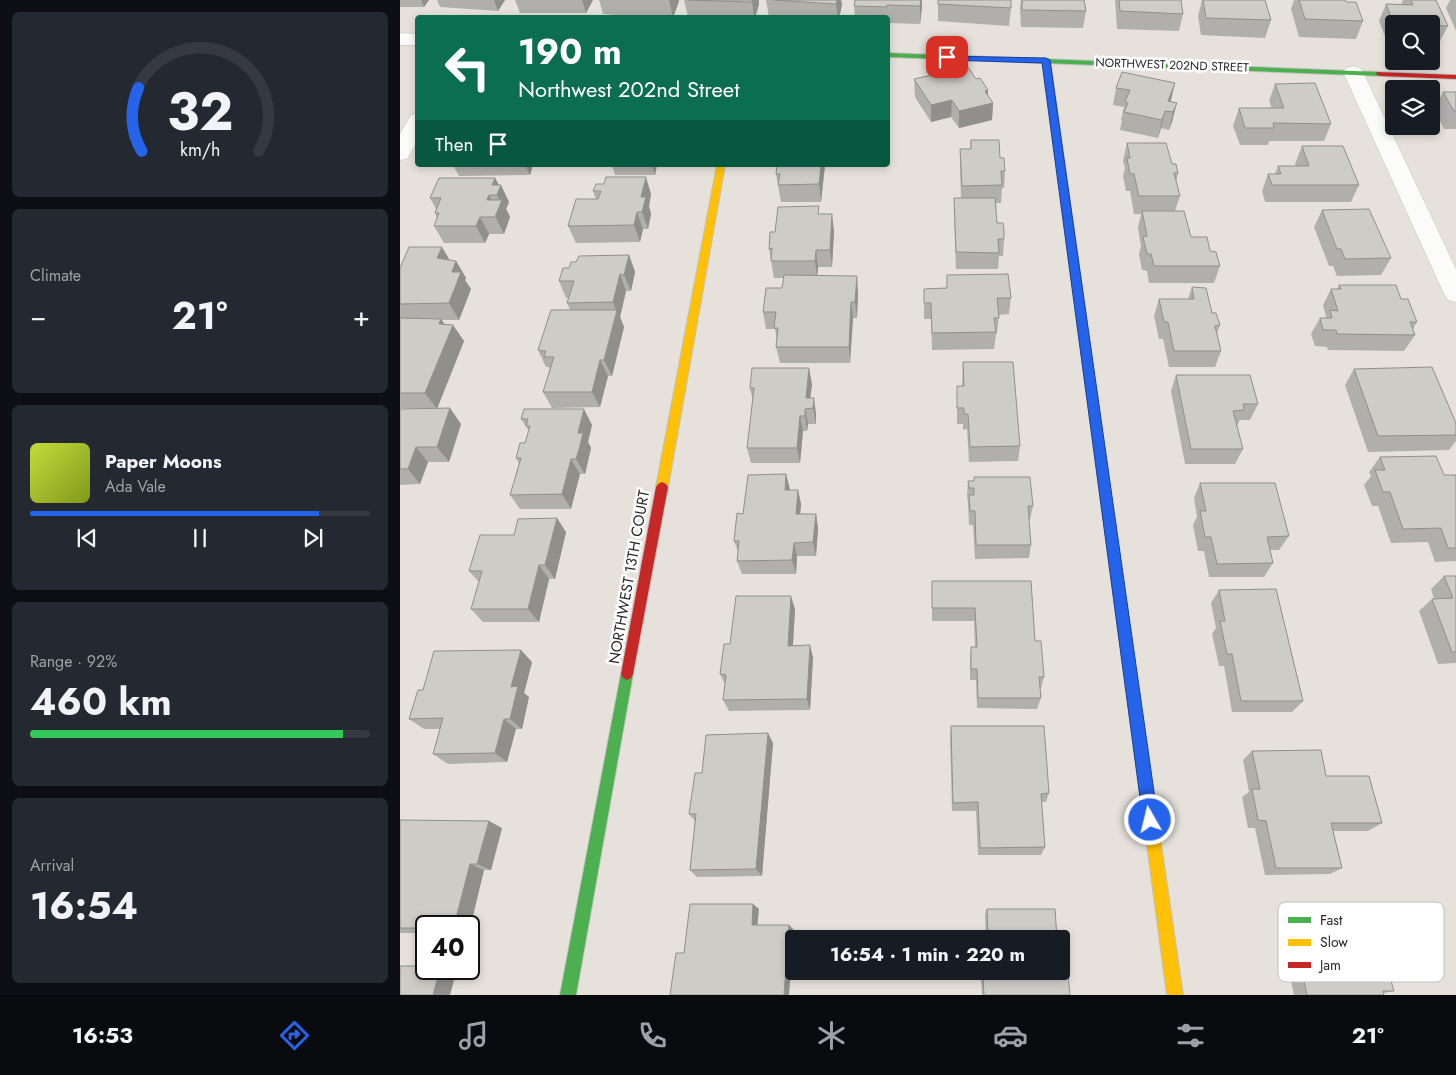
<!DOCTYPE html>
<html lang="en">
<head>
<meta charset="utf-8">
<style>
  body { margin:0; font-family:Jost,sans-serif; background:#242831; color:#f1f3f6; height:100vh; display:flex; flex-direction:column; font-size:19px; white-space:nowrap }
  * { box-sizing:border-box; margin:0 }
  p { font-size:16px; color:#9ea1a6 }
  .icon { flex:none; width:28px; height:28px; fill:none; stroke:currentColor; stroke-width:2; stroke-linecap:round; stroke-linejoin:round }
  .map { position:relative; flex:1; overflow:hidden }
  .details { display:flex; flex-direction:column; gap:12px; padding:12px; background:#0d0f14; width:400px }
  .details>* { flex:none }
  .guide { position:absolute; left:15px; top:15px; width:475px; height:152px; border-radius:5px; box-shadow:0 2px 8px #0003; background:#0b6e4f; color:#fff; overflow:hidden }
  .fabs { position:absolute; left:985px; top:15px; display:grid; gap:10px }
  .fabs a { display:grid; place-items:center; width:55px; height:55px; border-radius:5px; background:#171b24; box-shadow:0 2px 8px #0003; font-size:25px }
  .speed { position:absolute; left:15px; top:915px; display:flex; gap:10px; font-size:25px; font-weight:700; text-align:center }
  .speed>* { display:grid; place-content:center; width:65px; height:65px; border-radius:50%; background:#171b24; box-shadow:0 2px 8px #0003; line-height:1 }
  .speed .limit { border:2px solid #111; border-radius:8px; background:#fff; color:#111 }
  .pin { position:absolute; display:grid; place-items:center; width:42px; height:42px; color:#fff; margin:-21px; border-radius:10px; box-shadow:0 2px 8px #0006 }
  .me { position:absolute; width:55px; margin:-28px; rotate:352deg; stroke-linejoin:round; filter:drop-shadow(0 0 4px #0008) }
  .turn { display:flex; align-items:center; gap:18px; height:105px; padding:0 20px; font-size:22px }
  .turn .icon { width:65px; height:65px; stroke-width:2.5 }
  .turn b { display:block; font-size:35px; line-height:42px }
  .then { display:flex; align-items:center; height:48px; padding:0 20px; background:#0003; gap:10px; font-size:19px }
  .big { font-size:38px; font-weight:700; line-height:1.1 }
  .details .card { flex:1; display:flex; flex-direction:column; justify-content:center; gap:8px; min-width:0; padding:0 18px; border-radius:8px; background:#242831 }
  .details .dial { align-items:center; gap:0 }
  .dial svg { height:130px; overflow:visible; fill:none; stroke:#363941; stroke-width:7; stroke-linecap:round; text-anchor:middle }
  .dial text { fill:#f1f3f6; stroke:none }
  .song { display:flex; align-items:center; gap:15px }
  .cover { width:60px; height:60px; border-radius:8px; background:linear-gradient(135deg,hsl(70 70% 55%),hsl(70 70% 35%)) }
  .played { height:5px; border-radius:2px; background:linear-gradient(90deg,#2563eb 85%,#363941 85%) }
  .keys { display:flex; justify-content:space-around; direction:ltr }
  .heat { display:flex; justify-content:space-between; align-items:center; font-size:28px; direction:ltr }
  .charge { height:8px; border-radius:4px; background:linear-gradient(90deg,#34c759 92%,#363941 0) }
  .trip { position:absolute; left:385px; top:930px; width:285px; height:50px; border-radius:5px; background:#171b24; box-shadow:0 2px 8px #0003; font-weight:700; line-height:50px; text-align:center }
  .menu { display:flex; height:80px; justify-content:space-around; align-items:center; background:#090b0e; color:#9ea1a6 }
  .menu .icon { width:35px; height:35px }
  .menu .current { color:#2563eb }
  .menu b { font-size:22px; color:#f1f3f6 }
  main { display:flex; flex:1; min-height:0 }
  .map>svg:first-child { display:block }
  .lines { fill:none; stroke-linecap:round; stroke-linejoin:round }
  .street-casing { stroke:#c3c1c1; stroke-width:1 }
  .fast-casing { stroke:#c3c1c1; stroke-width:2 }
  .slow-casing { stroke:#c3c1c1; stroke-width:2 }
  .jam-casing { stroke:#c3c1c1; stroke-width:2 }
  .street { fill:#fbfbfa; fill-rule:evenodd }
  .fast { fill:#4caf50; fill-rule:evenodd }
  .slow { fill:#ffc107; fill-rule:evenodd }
  .jam { fill:#c62828; fill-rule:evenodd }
  .wall { fill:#b1afab }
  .shaded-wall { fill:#908f8b }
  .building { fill:#ceccc7; stroke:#908f8b }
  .route { fill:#2563eb; stroke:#184099 }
  .labels { text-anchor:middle; stroke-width:5; stroke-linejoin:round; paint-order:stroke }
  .far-street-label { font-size:12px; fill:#272727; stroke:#fff }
  .street-label { font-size:15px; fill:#272727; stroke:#fff }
  .key { fill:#fff; stroke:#bebebe; stroke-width:1 }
  .key-label { font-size:14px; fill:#272727 }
</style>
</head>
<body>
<main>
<section class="details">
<div class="card dial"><svg viewBox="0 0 100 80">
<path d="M14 69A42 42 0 1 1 86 69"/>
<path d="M14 69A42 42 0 0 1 12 30" stroke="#2563eb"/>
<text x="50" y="56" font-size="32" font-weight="700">32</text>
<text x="50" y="72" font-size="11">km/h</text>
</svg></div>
<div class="card"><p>Climate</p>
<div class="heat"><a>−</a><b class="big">21°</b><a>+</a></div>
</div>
<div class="card">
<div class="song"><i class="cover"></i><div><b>Paper Moons</b><p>Ada Vale</p></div></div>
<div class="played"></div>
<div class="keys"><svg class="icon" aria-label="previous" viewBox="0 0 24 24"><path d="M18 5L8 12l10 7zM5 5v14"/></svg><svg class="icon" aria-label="pause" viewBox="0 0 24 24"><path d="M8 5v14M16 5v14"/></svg><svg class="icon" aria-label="next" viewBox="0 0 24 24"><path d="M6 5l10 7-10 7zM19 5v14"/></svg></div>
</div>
<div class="card"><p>Range · 92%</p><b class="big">460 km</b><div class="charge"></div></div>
<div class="card"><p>Arrival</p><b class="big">16:54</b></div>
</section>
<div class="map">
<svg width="1056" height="995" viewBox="0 0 1056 995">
  <rect width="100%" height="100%" fill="#e6e2db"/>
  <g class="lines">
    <g class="street-casing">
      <g id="street">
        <polygon points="0,33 18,34 18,45 0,45"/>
        <polygon points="953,66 960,68 963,72 1056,269 1056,302 1048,300 1044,294 943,72 946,68"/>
        <polygon points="18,113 18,140 7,159 0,160 0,134 11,115"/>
      </g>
    </g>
    <g class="fast-casing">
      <g id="fast">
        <polygon points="488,53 980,72 984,74 980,76 488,57"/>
        <polygon points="692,392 697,396 738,686 737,690 732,692 727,690 726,686 687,396"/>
        <polygon points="227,668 231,670 233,674 176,995 160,995 221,674 223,670"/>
      </g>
    </g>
    <g class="slow-casing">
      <g id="slow">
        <polygon points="317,165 325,165 268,487 266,490 258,490 256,487"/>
        <polygon points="732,680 737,682 738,686 783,995 767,995 726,686 727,682"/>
      </g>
    </g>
    <g class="jam-casing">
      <g id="jam">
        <polygon points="643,58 650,60 697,396 692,400 687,396"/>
        <polygon points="977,72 1056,75 1056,79 980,76 976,74"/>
        <polygon points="262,482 266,484 268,487 233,674 231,678 227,680 223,678 221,674 256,487 258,484"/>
      </g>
    </g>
    <use href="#street" class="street"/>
    <use href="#fast" class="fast"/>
    <use href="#slow" class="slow"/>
    <use href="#jam" class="jam"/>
  </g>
  <g class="wall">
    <polygon points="0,0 29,0 24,7 0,7"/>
    <polygon points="37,0 105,0 98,11 40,7"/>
    <polygon points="115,0 193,0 186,13 120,13"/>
    <polygon points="199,0 279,0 279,1 273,18 263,18 203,14"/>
    <polygon points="284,0 359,0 359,4 355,18 288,17"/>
    <polygon points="366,0 441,0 442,5 439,18 380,18 369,17"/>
    <polygon points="455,0 522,0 522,7 520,24 488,23 488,18 455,18 454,6"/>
    <polygon points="538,0 611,8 609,26 538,21"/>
    <polygon points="621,0 684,0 686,11 683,28 621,27 620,8"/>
    <polygon points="715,0 781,0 783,14 779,31 717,29"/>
    <polygon points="802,0 865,0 871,20 865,38 801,35 798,16"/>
    <polygon points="894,0 945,0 946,2 963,21 956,39 899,37 891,9"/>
    <polygon points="1003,0 1036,0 1048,26 1039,43 1031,43 1031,24 994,24 994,42 987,41 979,21 986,4 1001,5"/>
    <polygon points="1050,0 1056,0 1056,31 1046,8"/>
    <polygon points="722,72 770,102 777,103 772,122 769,130 761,128 758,138 720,130 722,120 721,120 724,107 713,105 716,88"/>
    <polygon points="514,79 588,96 593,103 592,120 559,128 551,117 531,122 515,97"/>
    <polygon points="875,84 931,124 924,141 869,141 868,145 840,145 833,126 839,108 872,108 869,101"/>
    <polygon points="1043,92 1056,92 1056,129 1044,129 1034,109"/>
    <polygon points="571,140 600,158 605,171 604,188 602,188 601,203 596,203 597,223 604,239 603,256 599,256 598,269 556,269 554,215 554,198 561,198 560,166 560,149 570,149"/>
    <polygon points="727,143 772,164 778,173 776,182 780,196 775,211 791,237 810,251 820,266 814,283 749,283 747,271 742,270 739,254 741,246 738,228 741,214 734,214 730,191 726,191 723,176 725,168 723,161"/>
    <polygon points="902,146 959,185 951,202 865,202 862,191 868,174 875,174 878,166 896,166 895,164"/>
    <polygon points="53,165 133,165 130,175 59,176"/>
    <polygon points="212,165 257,165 255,175 215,175"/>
    <polygon points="425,165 421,202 381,202 376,174"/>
    <polygon points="95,178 109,202 106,209 110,217 104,234 89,234 85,243 44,243 34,226 37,218 35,213 36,209 30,198"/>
    <polygon points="193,191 251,194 249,206 251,214 248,229 243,229 240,242 176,243 168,226 196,199"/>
    <polygon points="922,210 991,258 981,275 937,276 933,266 929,266 914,227"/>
    <polygon points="420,214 434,231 432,267 418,267 417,275 458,292 457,318 453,318 450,363 380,363 376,347 377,340 375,329 366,329 363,312 382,288 384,278 374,278 369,249 375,232"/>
    <polygon points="229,255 235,272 231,291 226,291 220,317 224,327 212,376 208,376 200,407 152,408 143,392 150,369 149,367 146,367 138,350 170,310 167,303 168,298 166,298 159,281 169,268 176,262"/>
    <polygon points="49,260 56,261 66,278 65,280 71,289 59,320 42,320 45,325 64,341 37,408 61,424 49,462 28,462 20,484 0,485 0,409 17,409 0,408 0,268"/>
    <polygon points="547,275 611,298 609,314 599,315 597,334 596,334 594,349 532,350 531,319 524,319 524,289 547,288"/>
    <polygon points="939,285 1001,299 1017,322 1013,329 1015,335 1004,351 928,350 927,347 915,346 911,334 920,318 926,318 926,317 923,305 931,289 937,289"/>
    <polygon points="792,287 812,313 820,325 817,333 821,351 815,367 769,367 763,339 759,339 754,316 759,299 788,299"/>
    <polygon points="563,362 620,446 618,461 569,462 567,429 563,430 563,424 557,424 557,386 562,386"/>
    <polygon points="954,369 1056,423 1056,441 1049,450 968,452 945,385"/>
    <polygon points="776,375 858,404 850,420 840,420 837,426 843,449 835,464 785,464 771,391"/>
    <polygon points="412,384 410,398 416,414 416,424 408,424 407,431 403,431 400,463 351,463 347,448 353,401 350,388"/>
    <polygon points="124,409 192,425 188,442 191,448 185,474 180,474 171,509 120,509 110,495 119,464 116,458 125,443 129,431 121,419"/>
    <polygon points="980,457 1044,475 1056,475 1056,561 1035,562 1028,542 991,543 978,506 972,506 964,485 971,476 969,472"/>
    <polygon points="568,481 633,506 630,520 629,520 631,545 629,558 575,559 573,525 569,525 568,503 567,496"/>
    <polygon points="800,483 889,536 879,550 870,550 873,563 864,577 809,577 804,551 798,551 793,525 797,517 794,498"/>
    <polygon points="390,490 398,490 401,504 400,514 416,514 418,528 416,556 397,556 396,574 342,574 337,561 338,552 334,541 343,514"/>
    <polygon points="166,532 155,579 149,579 139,622 83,622 71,609 79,582 69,571 114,535"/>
    <polygon points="1044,576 1056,576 1056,663 1038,664 1019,611 1032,599 1034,599 1031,589"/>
    <polygon points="532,581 635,641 644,677 641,688 640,688 641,698 637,709 577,708 576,680 570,680 570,659 571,647 575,647 574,621 532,621"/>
    <polygon points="819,590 903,701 892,712 832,712 824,666 819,666 812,634 816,628 811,603"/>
    <polygon points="395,609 393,646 413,657 410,710 329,711 323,700 325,684 320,674 330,644"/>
    <polygon points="132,662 124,693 129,697 122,729 116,729 107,762 48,764 33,754 40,729 24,729 9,719 23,690"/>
    <polygon points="551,726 649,793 646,802 641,802 645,847 641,855 578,855 576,811 552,811 550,736"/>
    <polygon points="373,743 362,876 297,877 290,870 295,821 289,814"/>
    <polygon points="852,751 926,776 982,823 968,831 933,831 942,868 930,874 865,875 855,828 848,828 842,797 849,792 843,760"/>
    <polygon points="0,820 102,828 91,870 84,870 69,932 69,926 26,926 26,933 0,933"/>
    <polygon points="587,909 657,939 586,939 585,914"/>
    <polygon points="890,915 967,956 979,970 994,991 984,993 984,995 894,995 879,920"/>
    <polygon points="588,971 661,971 670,995 582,995 581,980 583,976 588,976"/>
  </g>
  <g class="shaded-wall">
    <polygon points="21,0 29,0 24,7"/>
    <polygon points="94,0 105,0 98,11"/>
    <polygon points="182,0 193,0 186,13"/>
    <polygon points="269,0 279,0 279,1 273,18"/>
    <polygon points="352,0 359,0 359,4 355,18 354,18 352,2"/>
    <polygon points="437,0 441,0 442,5 439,18 438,18 436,4"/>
    <polygon points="521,0 522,0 522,7 520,24 520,6"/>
    <polygon points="775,83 771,100 767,111 768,101"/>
    <polygon points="588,90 588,104 593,103 592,120 559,128 559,111 585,91"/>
    <polygon points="552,100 551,117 531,122 531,105"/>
    <polygon points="776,105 772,122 769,130 773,112"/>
    <polygon points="765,111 761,128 758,138 762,120"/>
    <polygon points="125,165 133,165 130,175"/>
    <polygon points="252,165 257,165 255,175"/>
    <polygon points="421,165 425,165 421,202 419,184"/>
    <polygon points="246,177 251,194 249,206 251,214 248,229 242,212 241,197"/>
    <polygon points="95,178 100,187 101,185 109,202 106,209 110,217 104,234 87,200 89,195 97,212 101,203 92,185"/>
    <polygon points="237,212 243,229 240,242 234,225"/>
    <polygon points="432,214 434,231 432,267 430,250"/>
    <polygon points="80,217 89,234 85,243 76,226"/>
    <polygon points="42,247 52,264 37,258"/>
    <polygon points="416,250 418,267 417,278 415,261"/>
    <polygon points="229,255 235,272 231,291 224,275"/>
    <polygon points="56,261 66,278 65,280 71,289 59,320 49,303 52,272"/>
    <polygon points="220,274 226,291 220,317 224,327 212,376 204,360 217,312 213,302"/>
    <polygon points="457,276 458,292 457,318 455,302"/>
    <polygon points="451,302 453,318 450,363 449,347"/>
    <polygon points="41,319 50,333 53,325 64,341 37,409 25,393 39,324"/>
    <polygon points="200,360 208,376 200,407 192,392"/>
    <polygon points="409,368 412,384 409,408 406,398"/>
    <polygon points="414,398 416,414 416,424 413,408"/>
    <polygon points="50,408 61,424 49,462 37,447"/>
    <polygon points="184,409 192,425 188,442 191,448 185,474 176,459 178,433"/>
    <polygon points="405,409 408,424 407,431 405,416"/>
    <polygon points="400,416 403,431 400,463 397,448"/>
    <polygon points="16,447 28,462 20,484 8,469"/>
    <polygon points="171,459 180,474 171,509 162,494"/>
    <polygon points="386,474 390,489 388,504 385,490"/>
    <polygon points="398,490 401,504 399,528 396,514"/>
    <polygon points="416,514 418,528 416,556 413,542"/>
    <polygon points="157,518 166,532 155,579 145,565"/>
    <polygon points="394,543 397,556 396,574 392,560"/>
    <polygon points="139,565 149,579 139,622 128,609"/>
    <polygon points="391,596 395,609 392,658 388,646"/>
    <polygon points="410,645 413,657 410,710 407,699"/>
    <polygon points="121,650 132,662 124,693 129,697 122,729 110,719 111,687"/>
    <polygon points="104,719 116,729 107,762 95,753"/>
    <polygon points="368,733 373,743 362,876 356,869"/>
    <polygon points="89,821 102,828 91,870 77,864"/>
    <polygon points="70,864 84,870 69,932 69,926 54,926"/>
    <polygon points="353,904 359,909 357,930 352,925"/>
    <polygon points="389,925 394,930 389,995 384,995"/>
    <polygon points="40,969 57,969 50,995 33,995"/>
  </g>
  <g class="building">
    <polygon points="288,0 352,0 352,2"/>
    <polygon points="374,0 437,0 436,4"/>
    <polygon points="455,0 521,0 520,6 487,5 487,7 454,6"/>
    <polygon points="538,0 611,0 611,8 538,4"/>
    <polygon points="622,0 684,0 686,11 622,10"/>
    <polygon points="719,0 781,0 783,14 720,11"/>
    <polygon points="803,0 865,0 871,20 806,18"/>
    <polygon points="899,0 945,0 946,2 956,2 963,21 905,19"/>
    <polygon points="1011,0 1036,0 1048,26 1031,25 1031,24 994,24 986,4 1013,5"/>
    <polygon points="568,67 576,79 580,78 588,90 585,91 593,103 559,111 552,100 531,105 514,79"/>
    <polygon points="722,72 775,83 768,101 777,103 773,112 765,111 762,120 724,112 728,103 725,102 730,90 716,88"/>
    <polygon points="915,83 931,124 873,123 874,128 845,128 839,108 884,108 875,84"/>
    <polygon points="1043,92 1056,92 1056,111 1054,111"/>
    <polygon points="571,140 599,140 600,158 604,158 605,171 601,171 602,185 562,186 560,149 571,149"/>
    <polygon points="727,143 766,143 772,164 776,164 778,173 774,173 780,196 739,196 734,174 730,174 727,158 730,158"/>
    <polygon points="902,146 943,146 959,185 872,185 868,174 881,174 878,166 909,166"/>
    <polygon points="377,165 421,165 419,184 378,185 380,174 376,174"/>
    <polygon points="206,177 246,177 241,197 246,197 242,212 237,212 234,225 168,226 176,199 198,199 201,191 193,191 196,184 204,184"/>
    <polygon points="39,178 95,178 92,185 101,185 97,195 89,195 87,200 102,200 95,217 80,217 76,226 34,226 39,213 35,213 41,198 30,198"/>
    <polygon points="554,198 595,198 597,223 603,223 604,231 604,239 598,239 599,253 556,252"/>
    <polygon points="419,206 418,214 432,214 430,250 416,250 415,261 371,261 372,248 369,249 370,232 375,232 378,207"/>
    <polygon points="969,209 991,258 945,259 941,249 937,249 922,210"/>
    <polygon points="742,211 784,211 791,237 807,237 810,251 816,252 820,266 754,266 751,254 747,254 745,245 743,237 747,236"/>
    <polygon points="9,247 42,247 37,258 56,261 52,272 61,272 49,303 0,304 0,268"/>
    <polygon points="229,255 224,275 220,274 213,302 167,303 174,281 159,281 163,268 169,268 171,262 176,262 179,256"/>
    <polygon points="608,274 611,298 597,298 599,318 594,318 596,332 532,333 531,303 524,303 524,289 547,288 547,275"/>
    <polygon points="384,275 457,276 455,302 451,302 449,347 376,347 378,328 374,328 376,312 363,312 366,288 382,288"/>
    <polygon points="939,285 996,285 1001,299 1008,299 1017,322 1010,322 1015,335 937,334 936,330 923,330 920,318 932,318 930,310 938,311 931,289 941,289"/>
    <polygon points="792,287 806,288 812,313 816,313 820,325 815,326 821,351 774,351 768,322 764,322 759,299 794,299"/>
    <polygon points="151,310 217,310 204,360 200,360 192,392 143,392 154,357 144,357 146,351 138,350"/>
    <polygon points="0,318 41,319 39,324 53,325 25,393 0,393"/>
    <polygon points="563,362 613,362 620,446 570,447 568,414 564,414 564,408 557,408 557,386 564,386"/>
    <polygon points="1032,367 1056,423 1056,435 978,436 954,369"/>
    <polygon points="352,368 409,368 406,398 414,398 413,408 405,409 405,416 400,416 397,448 347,448 354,388 350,388"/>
    <polygon points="776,375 850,375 858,404 843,404 844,410 833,411 843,449 791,449"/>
    <polygon points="50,408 37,447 16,447 8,469 0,469 0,409"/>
    <polygon points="124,409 184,409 178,433 183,433 180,446 176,459 171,459 162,494 110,495 121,458 116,458 120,443 125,443 130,426 126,426 128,419 121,419"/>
    <polygon points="1036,456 1044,475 1056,475 1056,548 1048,548 1041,528 1003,529 990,492 983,492 975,470 985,470 980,457"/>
    <polygon points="386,474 385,490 398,490 396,514 416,514 413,542 394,543 392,560 337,561 339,541 334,541 337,513 343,514 348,475"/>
    <polygon points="574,477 630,477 633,506 628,506 631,545 576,545 575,511 570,511 569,495 574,495 574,488 569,488 568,481 574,481"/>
    <polygon points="800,483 875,483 889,536 867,537 873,563 817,564 811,537 805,537 800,511 806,511"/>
    <polygon points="157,518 145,565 139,565 128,609 71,609 82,571 69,571 80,535 114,535 118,519"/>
    <polygon points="1044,576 1056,576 1056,652 1052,652 1032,599 1053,598"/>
    <polygon points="532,581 631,581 635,641 641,641 644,677 639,677 641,698 578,698 577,669 571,669 571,647 577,647 575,608 532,608"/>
    <polygon points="876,589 903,701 841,701 832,654 827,654 820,621 825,621 819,590"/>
    <polygon points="336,596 391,596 388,646 410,645 407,699 323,700 326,675 320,674 324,644 330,644"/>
    <polygon points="121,650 111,687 118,686 110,719 104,719 95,753 33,754 43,718 9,719 18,690 23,690 34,651"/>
    <polygon points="551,726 644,726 649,793 641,794 645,847 580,848 578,802 553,803"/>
    <polygon points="368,733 356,869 290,870 296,814 289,814 295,773 302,773 306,735"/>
    <polygon points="921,750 926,776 969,776 982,823 931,823 942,868 876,868 866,821 858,820 852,789 860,789 852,751"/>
    <polygon points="0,820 89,821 77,864 70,864 54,926 26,926 26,928 0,928"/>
    <polygon points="290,904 353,904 352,925 389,925 384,995 270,995 276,953 284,953"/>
    <polygon points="587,909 655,909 657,939 588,939"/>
    <polygon points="957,914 967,956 975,956 979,970 988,971 994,991 983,991 984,995 907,995 890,915"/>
    <polygon points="661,942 665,942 670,995 584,995 583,976 590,976 590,971 661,971"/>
    <polygon points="0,966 26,966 26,969 40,969 33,995 0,995"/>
  </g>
  <polygon class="route" points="544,56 646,58 650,60 758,820 755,825 750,827 746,825 743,820 642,63 547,60 543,57"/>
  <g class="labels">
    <g class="far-street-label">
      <text transform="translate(772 65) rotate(2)" y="4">NORTHWEST 202ND STREET</text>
    </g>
    <g class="street-label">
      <text transform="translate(229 577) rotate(-80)" y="5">NORTHWEST 13TH COURT</text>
    </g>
  </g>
  <rect x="878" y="902" width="166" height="80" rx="8" class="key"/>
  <rect x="888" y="917" width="23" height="6" fill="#4caf50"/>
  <rect x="888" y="939" width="23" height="7" fill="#ffc107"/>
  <rect x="888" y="962" width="23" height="6" fill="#c62828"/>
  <g class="key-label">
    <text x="920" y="925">Fast</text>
    <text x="920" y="947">Slow</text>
    <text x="920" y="970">Jam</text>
  </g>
</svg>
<div class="fabs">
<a><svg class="icon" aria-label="search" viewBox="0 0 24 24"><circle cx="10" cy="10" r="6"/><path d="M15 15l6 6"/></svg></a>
<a><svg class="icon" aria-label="layers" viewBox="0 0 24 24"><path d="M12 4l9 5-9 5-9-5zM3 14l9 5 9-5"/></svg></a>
</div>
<div class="speed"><div class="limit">40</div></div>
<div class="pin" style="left:547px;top:57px;background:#d93025"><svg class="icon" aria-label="arrive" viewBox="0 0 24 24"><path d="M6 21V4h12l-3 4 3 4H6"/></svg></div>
<svg class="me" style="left:750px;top:820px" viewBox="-20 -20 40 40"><circle r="17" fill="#2563eb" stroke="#fff" stroke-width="3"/><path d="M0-11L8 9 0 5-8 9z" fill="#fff"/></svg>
<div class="trip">16:54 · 1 min · 220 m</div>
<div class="guide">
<div class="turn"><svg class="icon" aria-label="left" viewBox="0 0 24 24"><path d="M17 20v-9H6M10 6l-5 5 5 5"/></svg><div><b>190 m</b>Northwest 202nd Street</div></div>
<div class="then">Then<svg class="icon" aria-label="arrive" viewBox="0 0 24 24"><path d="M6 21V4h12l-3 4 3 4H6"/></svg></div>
</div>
</div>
</main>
<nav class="menu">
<b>16:53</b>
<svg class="icon current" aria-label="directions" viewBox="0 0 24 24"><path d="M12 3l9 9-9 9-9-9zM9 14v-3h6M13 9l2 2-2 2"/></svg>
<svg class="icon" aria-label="music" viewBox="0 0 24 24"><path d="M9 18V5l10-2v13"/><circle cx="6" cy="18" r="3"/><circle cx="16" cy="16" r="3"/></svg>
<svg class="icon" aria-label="phone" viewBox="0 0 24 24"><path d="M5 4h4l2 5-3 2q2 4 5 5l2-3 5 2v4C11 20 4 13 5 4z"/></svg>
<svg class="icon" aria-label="climate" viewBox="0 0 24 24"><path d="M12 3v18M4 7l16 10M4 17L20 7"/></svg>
<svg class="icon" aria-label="car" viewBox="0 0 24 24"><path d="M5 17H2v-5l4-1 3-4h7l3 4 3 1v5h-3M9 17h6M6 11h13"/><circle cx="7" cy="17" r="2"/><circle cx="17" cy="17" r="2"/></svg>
<svg class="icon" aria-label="filters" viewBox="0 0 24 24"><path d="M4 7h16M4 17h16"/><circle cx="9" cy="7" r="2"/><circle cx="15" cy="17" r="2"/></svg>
<b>21°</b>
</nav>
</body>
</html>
